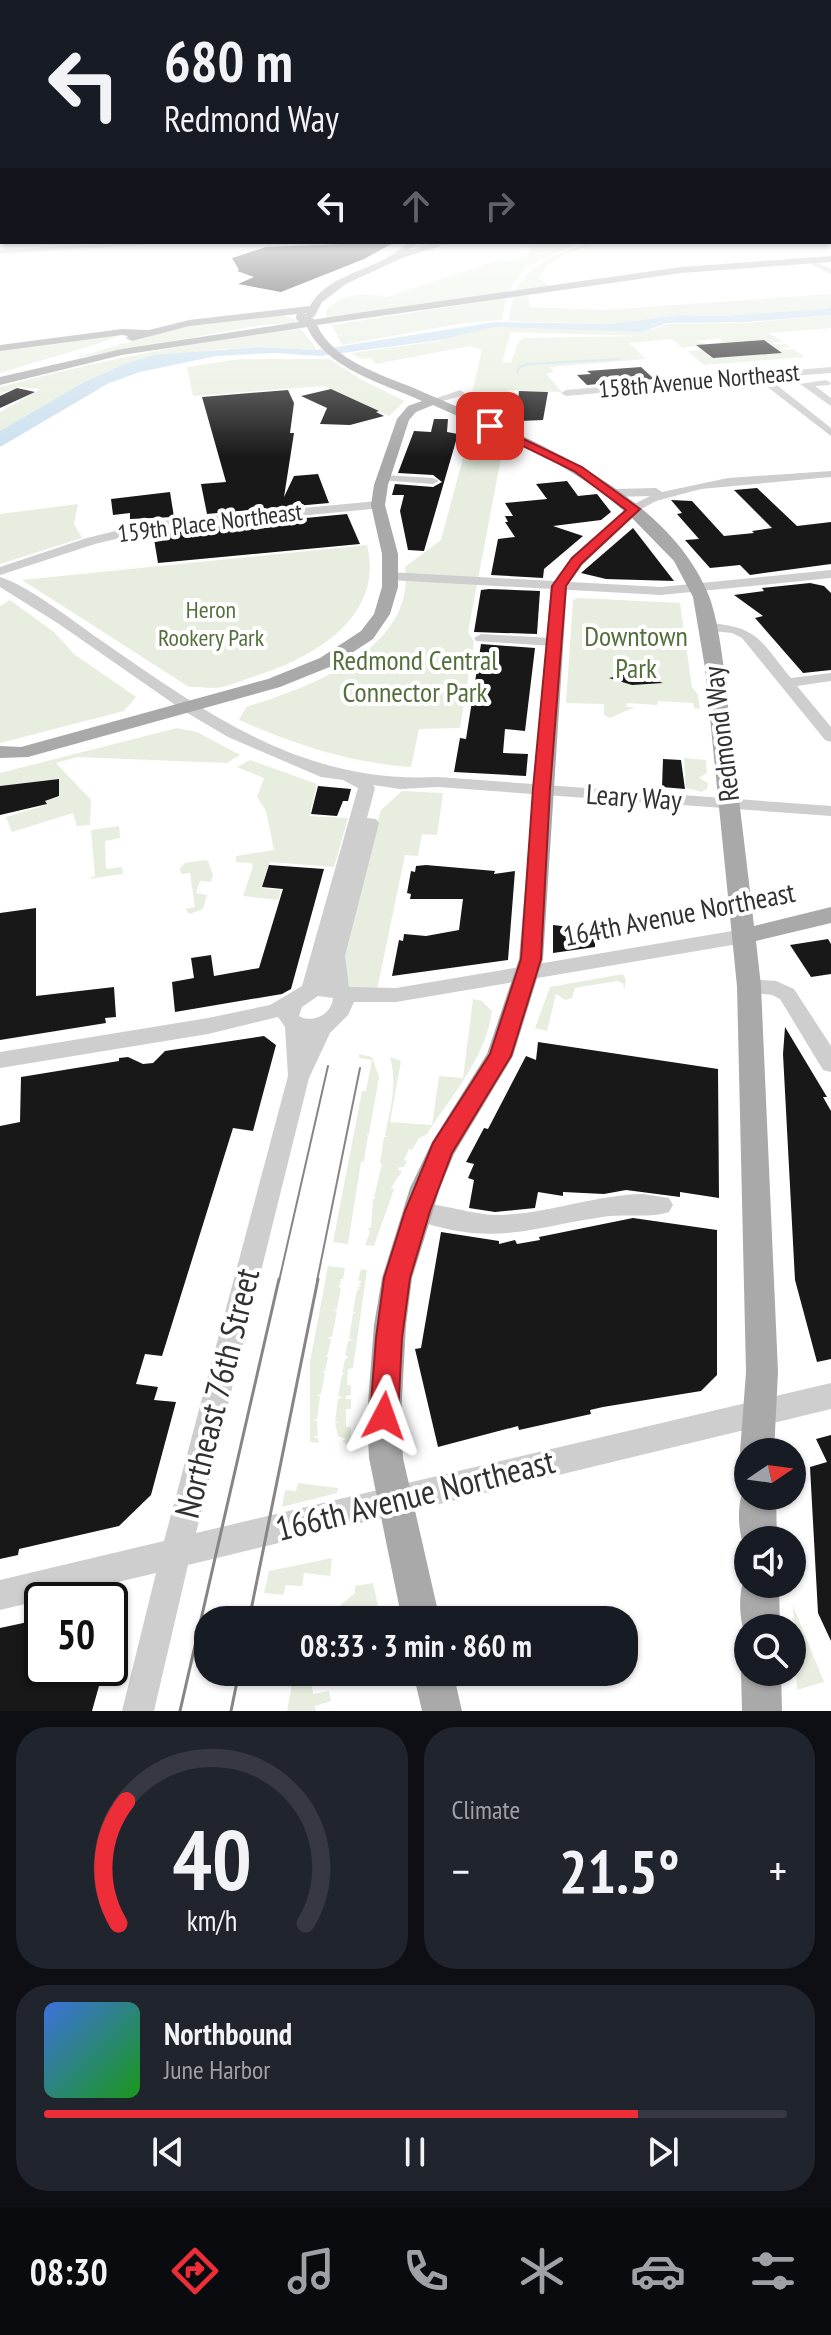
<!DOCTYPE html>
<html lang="en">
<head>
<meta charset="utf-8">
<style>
  body { margin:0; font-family:"PT Sans Narrow",sans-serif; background:#20242c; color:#f1f3f6; height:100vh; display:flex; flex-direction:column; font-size:30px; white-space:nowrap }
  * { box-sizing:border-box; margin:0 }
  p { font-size:26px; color:#9ea1a6 }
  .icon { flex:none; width:44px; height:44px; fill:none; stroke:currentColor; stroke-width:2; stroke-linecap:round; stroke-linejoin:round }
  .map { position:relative; height:1711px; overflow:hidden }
  .side { display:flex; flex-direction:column; gap:16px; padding:16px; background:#0d0f14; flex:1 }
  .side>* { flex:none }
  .hud { position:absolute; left:0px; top:0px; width:832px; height:244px; box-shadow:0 2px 6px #0004; background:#171b24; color:#f1f3f6; overflow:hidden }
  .needle { width:52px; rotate:77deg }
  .buttons { position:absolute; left:734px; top:1438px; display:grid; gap:16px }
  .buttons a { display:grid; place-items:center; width:72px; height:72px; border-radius:50%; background:#171b24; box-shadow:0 2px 6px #0004; font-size:40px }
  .speed { position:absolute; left:24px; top:1582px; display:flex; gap:16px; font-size:40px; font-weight:700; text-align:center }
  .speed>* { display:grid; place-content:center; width:104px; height:104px; border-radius:50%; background:#171b24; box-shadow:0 2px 6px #0004; line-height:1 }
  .speed .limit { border:4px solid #111; border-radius:12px; background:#fff; color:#111 }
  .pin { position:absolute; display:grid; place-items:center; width:68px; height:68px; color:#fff; margin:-34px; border-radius:16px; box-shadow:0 4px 12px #0006 }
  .me { position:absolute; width:88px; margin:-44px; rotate:4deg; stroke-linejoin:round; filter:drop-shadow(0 0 6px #0008) }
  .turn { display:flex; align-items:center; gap:28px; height:168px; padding:0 32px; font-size:36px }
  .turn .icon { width:104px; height:104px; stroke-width:2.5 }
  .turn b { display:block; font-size:56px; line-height:68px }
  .lanes { display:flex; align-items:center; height:76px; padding:0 32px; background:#0003; justify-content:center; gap:40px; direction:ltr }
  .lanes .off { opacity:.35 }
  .big { font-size:60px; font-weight:700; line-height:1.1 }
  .side .tile { flex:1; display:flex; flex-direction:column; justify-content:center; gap:12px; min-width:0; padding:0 28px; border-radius:32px; background:#20242c }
  .side .dial { align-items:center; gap:0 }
  .dial svg { height:208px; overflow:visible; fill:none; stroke:#363941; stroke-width:7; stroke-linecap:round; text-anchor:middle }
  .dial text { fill:#f1f3f6; stroke:none }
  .song { display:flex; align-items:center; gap:24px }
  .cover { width:96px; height:96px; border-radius:12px; background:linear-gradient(135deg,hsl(220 70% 55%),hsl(120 70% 35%)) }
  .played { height:8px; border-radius:4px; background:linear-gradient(90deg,#ed2e38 80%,#363941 80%) }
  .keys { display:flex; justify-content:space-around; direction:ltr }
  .heat { display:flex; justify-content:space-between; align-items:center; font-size:44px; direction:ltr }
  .side .tiles { flex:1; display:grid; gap:16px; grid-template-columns:1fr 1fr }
  .tile:last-child { grid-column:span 2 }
  .trip { position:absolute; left:194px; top:1606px; width:444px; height:80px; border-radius:32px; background:#171b24; box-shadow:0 2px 6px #0004; font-weight:700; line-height:80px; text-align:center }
  .menu { display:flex; height:128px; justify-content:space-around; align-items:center; background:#090b0e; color:#9ea1a6 }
  .menu .icon { width:56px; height:56px }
  .menu .current { color:#ed2e38 }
  .menu b { font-size:36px; color:#f1f3f6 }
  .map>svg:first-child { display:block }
  .green { fill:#e7eedf; fill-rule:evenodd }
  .water { fill:#cbe0ee }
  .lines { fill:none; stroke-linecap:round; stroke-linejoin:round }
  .stream { stroke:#cbe0ee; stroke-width:2 }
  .building { fill:#181818 }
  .minor { fill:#cecece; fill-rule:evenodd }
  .major { fill:#a9a9a9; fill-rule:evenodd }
  .tram-far1 { stroke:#868686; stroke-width:2 }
  .tram { stroke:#868686; stroke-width:3 }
  .major-bridge { stroke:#a9a9a9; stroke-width:10 }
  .route { fill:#ed2e38; stroke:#9a1e24; stroke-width:2 }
  .labels { text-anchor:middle; stroke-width:8; stroke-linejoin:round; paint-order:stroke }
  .far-street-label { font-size:24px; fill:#313131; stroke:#fff }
  .far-park-label { font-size:24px; fill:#536f3c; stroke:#fff }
  .park-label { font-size:28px; fill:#536f3c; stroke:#fff }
  .street-label { font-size:28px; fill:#313131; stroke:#fff }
  .near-street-label { font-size:34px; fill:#313131; stroke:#fff }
</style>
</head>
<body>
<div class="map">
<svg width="831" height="1711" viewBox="0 0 831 1711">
  <rect width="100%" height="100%" fill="#fff"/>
  <g class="green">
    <path d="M547,242H582L524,268L508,292L326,318V311C342,293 364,292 387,297L499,260L518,261L533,251L526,247Z"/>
    <path d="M590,242H601C580,249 549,256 539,278L550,286L516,290C530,262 562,252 590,242Z"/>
    <polygon points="831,294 831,308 722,316 678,315 611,324 508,321 514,297 528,295 530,307 602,310"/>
    <polygon points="506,298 502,320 464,323 342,345 332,325"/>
    <polygon points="283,315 295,319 295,323 261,325 71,359 184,326"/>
    <path d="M831,315V328L769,333L783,342H772L774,344H786L790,347L780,348L781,350L793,349L805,357L704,365L687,351L703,350L713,358L781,352L764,340L721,343V338L696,341L707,344L683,348L672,339L629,343L646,359L550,367L554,372L546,374L562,392L509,390L504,408L482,406L479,410L459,400L472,393L482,350L470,346L375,364L371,358L361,359L351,353L440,341L461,333L495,327L643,332L668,324L747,323ZM511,332L642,336H643L524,338L518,342L511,363L502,362Z"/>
    <path d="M300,327L317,350L258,347L212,350L122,365L84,382L0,431V412L41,389L18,387L0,394V387C99,360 198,342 300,327Z"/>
    <polygon points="119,335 103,342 0,373 0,350"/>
    <polygon points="240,359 330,359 362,380 405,401 389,416 324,386 193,396 187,367"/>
    <path d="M471,428L504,442L468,632L474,642L460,728L419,729L411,767C350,763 294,744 239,720L246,707C307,688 416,650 405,567L441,540Z"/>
    <polygon points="78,504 74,524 82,538 0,564 0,514"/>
    <path d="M367,545C385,617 313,658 255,676C243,680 226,688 213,688C206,688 198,686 189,687L22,580Z"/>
    <polygon points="579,598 680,603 692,687 698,695 700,709 694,708 693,703 658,701 657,705 627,703 627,707 635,707 610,718 604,715 604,704 566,703 573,600"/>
    <polygon points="10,600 54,632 74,654 136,697 124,711 0,743 0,606"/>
    <polygon points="177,728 197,732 240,755 227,763 77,757 56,763 91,800 90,825 77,826 73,813 12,832 6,817 46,805 45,801 59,797 59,779 0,786 0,773"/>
    <polygon points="684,758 706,760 707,773 699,778 708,783 707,789 701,792 686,788"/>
    <polygon points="250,760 317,784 309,816 348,818 334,867 270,862 261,888 281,890 278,900 243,896 253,866 251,863 236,862 236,856 274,850 266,811 257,797 264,778 237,767"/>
    <polygon points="402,791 443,793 437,835 422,834 418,856 405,855 377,990 349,987 339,965 381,810"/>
    <polygon points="119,826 120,838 105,841 106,869 122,867 123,874 88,879 95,876 91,830"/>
    <polygon points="204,860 208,861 213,875 211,882 200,881 196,893 207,895 203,909 190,914 185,909 195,907 190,873 181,874 180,868 185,863"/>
    <polygon points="623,974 626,980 624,990 623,983 617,981 575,988 572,998 565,1000 556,994 547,1031 535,1028 550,987"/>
    <path d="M473,999L482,1001L492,1011C486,1058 451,1096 427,1134L419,1138L412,1150L409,1149L404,1160L407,1161L404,1167H399L398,1170L402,1171L391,1188L394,1189L374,1246L365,1245L370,1232L368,1228H371L373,1199L376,1198L374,1197L382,1164L380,1163L384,1137H388L385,1136C390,1107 398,1086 390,1057L401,1061L390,1122L432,1125L439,1076L463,1078Z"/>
    <polygon points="359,1054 372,1057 379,1077 369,1134 366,1135 368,1136 364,1161 361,1162 348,1244 333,1242 362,1091 366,1091 372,1060 359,1058"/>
    <polygon points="328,1266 345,1268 343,1279 340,1279 342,1282 339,1283 341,1284 338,1286 341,1288 337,1309 333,1310 337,1311 332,1337 328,1337 331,1340 328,1354 325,1356 328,1357 325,1371 322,1372 325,1373 321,1394 317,1395 320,1397 317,1419 313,1420 317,1421 318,1435 313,1437 318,1438 319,1443 310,1442 310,1362"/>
    <polygon points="361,1269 367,1270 353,1368 348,1369 347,1385 351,1385 351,1395 346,1396 346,1399 351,1399 351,1409 346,1409 346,1427 351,1427 352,1448 342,1441 346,1439 338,1436 335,1423 338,1422 335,1421 338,1399 342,1397 338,1396 342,1375 345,1374 342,1373 345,1359 349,1357 345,1356 348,1341 354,1340 349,1339 353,1313 356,1313 353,1311 357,1290 361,1289 357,1288 361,1285 358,1284 362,1282 358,1280"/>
    <polygon points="298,1483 338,1488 337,1493 282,1507 285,1490 296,1491"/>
    <polygon points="332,1558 330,1576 304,1573 302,1586 286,1585 283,1595 264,1593 269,1571"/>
    <polygon points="373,1583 379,1611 343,1620 323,1620 355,1593 355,1586"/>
    <polygon points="793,1606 824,1682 797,1690"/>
    <polygon points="294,1672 310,1672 313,1694 329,1691 331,1701 315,1706 316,1711 287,1711"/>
  </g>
  <polygon class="water" points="831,308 831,315 746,322 667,323 642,332 495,327 440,340 320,356 274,353 216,356 140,372 109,383 0,447 0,431 84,382 122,365 154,355 258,347 317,350 495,322 611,324 678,315 722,316"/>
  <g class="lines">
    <polyline class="stream" points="517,373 519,367 530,364 620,359"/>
  </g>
  <g class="building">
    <polygon points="395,242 364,259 281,292 238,284 254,277 237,271 239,270 232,258 266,247"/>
    <polygon points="764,340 782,353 713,358 696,345"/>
    <polygon points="641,367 654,379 587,385 577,375 591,374 587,371"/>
    <polygon points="17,388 35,392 0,408 0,396"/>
    <polygon points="331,389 379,411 376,412 384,416 350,425 320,424 327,408 301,396"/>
    <polygon points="288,390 294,403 290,433 294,433 284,497 294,476 318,474 329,503 207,514 201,484 226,482 202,397"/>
    <polygon points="519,391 548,392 543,420 520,421 521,418 516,418"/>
    <polygon points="434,419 448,419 447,432 458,434 424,551 408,550 400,511 404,495 392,495 395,484 433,487 442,482 433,475 398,473 414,431 431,432"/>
    <polygon points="567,481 578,496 597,494 611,512 601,520 553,526 583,536 544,569 543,578 491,575 498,539 515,537 505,522 508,522 505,516 513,516 505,503 547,499 536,484"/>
    <polygon points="757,488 797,526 831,522 831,564 750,575 740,565 710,568 685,540 699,539 677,514 682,513 671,500 692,501 724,536 754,533 752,531 772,528 734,490"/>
    <polygon points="170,492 174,517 130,519 130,513 113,515 111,499"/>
    <polygon points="347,514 360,544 158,563 153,533"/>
    <polygon points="633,528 674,581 606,579 581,573"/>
    <polygon points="810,583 824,586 831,593 831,670 803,673 755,618 763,616 734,595 764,591 762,588"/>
    <polygon points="489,589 540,591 537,634 474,632 481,590"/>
    <polygon points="481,644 535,648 525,731 505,729 503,753 528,754 526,776 454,772 460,738 466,739"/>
    <polygon points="628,674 636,674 663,683 632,685 609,678"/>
    <polygon points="663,759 681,760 685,789 662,787"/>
    <polygon points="59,779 59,796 45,801 47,804 0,815 0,786"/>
    <polygon points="318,786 351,789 348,801 343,801 337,816 311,814"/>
    <polygon points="269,865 324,869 291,989 282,994 175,1012 172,982 194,978 191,958 211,955 214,976 259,968 283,889 262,887"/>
    <polygon points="426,865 495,871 494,874 515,871 508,960 392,976 399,940 403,941 404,934 426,936 459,930 463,899 410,899 411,894 407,893 411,871 415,872 416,866"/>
    <polygon points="36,908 36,996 114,987 116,1017 105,1018 106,1023 0,1040 0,913"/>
    <polygon points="553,925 595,930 595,947 553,953"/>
    <polygon points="828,939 831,944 831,974 811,977 790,945"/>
    <polygon points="785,1027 827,1097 823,1097 831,1111 831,1359 817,1362 795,1280 783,1054"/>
    <polygon points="264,1036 276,1045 253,1131 233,1128 162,1356 145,1354 136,1384 158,1387 154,1400 176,1402 151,1495 119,1526 19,1549 18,1555 0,1559 0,1126 20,1122 21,1077 119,1061 119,1058 128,1057 143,1064 153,1063 165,1051"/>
    <polygon points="538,1042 718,1069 719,1198 680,1192 680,1197 626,1190 604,1194 563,1192 563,1196 538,1192 535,1208 495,1212 469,1208 474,1180 468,1178 474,1164 466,1162 484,1128 488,1129 526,1056 536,1060"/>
    <polygon points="633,1218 717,1230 717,1375 701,1391 603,1407 590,1410 591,1414 519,1430 518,1426 438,1447 415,1349 421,1348 441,1232 499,1241 499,1244 515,1240 517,1244 540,1240 539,1237"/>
    <polygon points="831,1435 831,1641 818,1613 810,1467 827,1462 816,1439"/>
    <polygon points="42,1619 42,1668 104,1668 92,1711 0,1711 0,1628"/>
  </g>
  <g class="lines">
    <g class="minor">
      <rect x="0" y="228" width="2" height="4"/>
      <polygon points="139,242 183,242 0,254 0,250"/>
      <polygon points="438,242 477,242 411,248 407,246"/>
      <polygon points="807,258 831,269 831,274 807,262"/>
      <polygon points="831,367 831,373 768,378 831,428 831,436 757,379 566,396 561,393 566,390"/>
      <polygon points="826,380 831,383 829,385 815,386 831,398 831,406 800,384"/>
      <polygon points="460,390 465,393 464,395 433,404 428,401"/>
      <polygon points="831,471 831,477 701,489 656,501 634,513 630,512 630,506 650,496 615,497 609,493 615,489 656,488 662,492 728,478"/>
      <polygon points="384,475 433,478 439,481 433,484 380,480 378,478"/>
      <polygon points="378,501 384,505 382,508 152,530 95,544 0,575 0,567 87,538 152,522"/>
      <polygon points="831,570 831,578 661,595 389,580 382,576 389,572 661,587"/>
      <path d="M0,577C29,586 73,621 99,639C206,713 301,784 438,777L831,806V816L438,787L400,789L373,785L375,788L367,818L376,819L379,823L345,956L349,987L396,988L744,929L751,931L754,936L751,941L744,943L396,1002H354L348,1015L330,1033L309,1078L196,1533L831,1383V1409L188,1565L154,1711H122L156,1573L0,1610V1580L164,1541L288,1076L285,1027L278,1017L208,1034L0,1068V1052L208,1018L270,1005L302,986L358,788L343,780L321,777L228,737L184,711L59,624L0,587ZM318,996L333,998C332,1014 313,1024 299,1016L302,1007Z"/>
      <path d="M708,623C760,627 760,641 791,678L831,673V681L797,686L831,727V742L825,740L742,638L732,633L703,630V624Z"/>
      <polygon points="481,634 552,638 559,642 552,646 476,641 474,638"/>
      <polygon points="749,979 776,981 794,989 831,1046 831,1072 823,1070 780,999 772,995 742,991 739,986 742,981"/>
      <path d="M643,1194L669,1198L673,1205L669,1212C651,1218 628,1214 609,1216C526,1228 494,1248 409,1218L406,1211L409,1204C425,1199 473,1215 495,1215C545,1215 593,1195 643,1194Z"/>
    </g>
    <g class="major">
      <path d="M408,242H418L410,250L436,243L441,246L402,258L346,284L322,302L314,317H306V313L189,326L132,341L126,338L128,336L122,335L0,351V345L122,329L149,330L189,320L310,306C329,271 381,271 408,242Z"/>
      <path d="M831,256V262L681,273L317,325C333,361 383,375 416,389C516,433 666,488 709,596C721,628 725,681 729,715C737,785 746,855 754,926L831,907V923L756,941L761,986L778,1372L774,1452H748V1465L740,1452L746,1372L737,986L705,668L693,597L674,561L632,518L583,564L567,586L543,959L513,1056L454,1154L440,1188L412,1278L406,1325L401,1416L403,1458L440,1620H402L369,1458L367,1416L374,1325L382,1278L410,1188L432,1142L487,1054L519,959L551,586L571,558L624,511C570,462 498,434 433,405L416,412L409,420L388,485L385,505L398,554V587L390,614L373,639L332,666L280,687L28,757L0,758V746L21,747L268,679L320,658L361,631L374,614L382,587V554L371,505L374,485L397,419L408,406L422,401C384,384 325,368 307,327L122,355L0,385V377L122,349L357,313L681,267Z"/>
      <path d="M748,1482V1496H776L777,1540H748V1554C737,1538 735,1498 748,1482Z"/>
      <path d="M748,1570V1584H779L780,1628H748V1642C738,1622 737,1589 748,1570Z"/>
      <polygon points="747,1658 748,1672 781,1672 782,1711 742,1711 741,1672"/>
      <polygon points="413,1672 453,1672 462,1711 422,1711"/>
    </g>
    <g class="tram-far1">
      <polyline points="279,1281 328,1066"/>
      <polyline points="317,1281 360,1068"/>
    </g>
    <g class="tram">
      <polyline points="249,1620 318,1279"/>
      <polyline points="180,1711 279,1279"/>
      <polyline points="231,1711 239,1672"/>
    </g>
    <polyline class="major-bridge" points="301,317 311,323"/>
  </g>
  <linearGradient id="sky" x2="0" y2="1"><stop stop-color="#9cc6ea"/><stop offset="0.47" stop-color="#fff"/><stop offset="1" stop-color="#fff" stop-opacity="0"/></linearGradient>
  <rect width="831" height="457" fill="url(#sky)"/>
  <polygon class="route" points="490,423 582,467 640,509 581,564 566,586 550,789 541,959 511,1056 452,1153 430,1211 410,1278 402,1338 398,1416 394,1425 384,1429 374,1425 370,1416 376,1338 384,1278 405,1211 433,1143 490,1054 521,959 533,789 552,586 572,558 626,510 574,471 486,428 486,424"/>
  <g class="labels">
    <g class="far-street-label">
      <text transform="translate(699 381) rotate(-5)" y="8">158th Avenue Northeast</text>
      <text transform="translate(210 523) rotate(-7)" y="8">159th Place Northeast</text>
    </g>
    <g class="far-park-label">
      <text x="211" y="618">Heron<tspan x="211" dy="28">Rookery Park</tspan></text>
    </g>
    <g class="park-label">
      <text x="636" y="646">Downtown<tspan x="636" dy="32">Park</tspan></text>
      <text x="415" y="670">Redmond Central<tspan x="415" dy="32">Connector Park</tspan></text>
    </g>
    <g class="street-label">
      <text transform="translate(721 734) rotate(-97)" y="10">Redmond Way</text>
      <text transform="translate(634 797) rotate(4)" y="10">Leary Way</text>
      <text transform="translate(679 914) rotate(-11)" y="10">164th Avenue Northeast</text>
    </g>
    <g class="near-street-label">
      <text transform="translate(217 1393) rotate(-76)" y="12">Northeast 76th Street</text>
      <text transform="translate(415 1495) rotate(-14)" y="12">166th Avenue Northeast</text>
    </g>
  </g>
</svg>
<div class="buttons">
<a><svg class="needle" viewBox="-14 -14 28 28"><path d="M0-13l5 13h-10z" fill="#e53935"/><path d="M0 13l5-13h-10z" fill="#9ea1a6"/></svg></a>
<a><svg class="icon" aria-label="sound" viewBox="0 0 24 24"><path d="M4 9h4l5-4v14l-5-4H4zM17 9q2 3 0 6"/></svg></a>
<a><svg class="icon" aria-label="search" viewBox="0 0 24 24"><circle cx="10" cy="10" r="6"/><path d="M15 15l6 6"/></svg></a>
</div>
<div class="speed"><div class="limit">50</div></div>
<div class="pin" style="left:490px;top:426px;background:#d93025"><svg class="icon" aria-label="arrive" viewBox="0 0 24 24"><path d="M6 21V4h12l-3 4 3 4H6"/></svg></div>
<svg class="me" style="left:384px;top:1416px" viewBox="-20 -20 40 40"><path d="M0-17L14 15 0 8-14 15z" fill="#ed2e38" stroke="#fff" stroke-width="4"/></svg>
<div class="trip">08:33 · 3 min · 860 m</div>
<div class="hud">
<div class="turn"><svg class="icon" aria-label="left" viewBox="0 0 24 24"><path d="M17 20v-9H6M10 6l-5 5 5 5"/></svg><div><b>680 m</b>Redmond Way</div></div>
<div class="lanes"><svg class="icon" aria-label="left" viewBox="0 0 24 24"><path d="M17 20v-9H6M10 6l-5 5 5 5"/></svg><svg class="icon off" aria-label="ahead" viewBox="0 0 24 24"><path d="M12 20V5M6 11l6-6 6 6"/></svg><svg class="icon off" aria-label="right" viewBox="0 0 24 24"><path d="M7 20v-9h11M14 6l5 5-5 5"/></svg></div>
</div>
</div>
<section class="side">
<div class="tiles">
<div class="tile dial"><svg viewBox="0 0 100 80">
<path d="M14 69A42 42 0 1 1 86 69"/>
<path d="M14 69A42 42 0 0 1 17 22" stroke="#ed2e38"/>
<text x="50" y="56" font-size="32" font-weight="700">40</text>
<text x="50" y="72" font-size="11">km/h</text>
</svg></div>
<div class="tile"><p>Climate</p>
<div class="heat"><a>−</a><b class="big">21.5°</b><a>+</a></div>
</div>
<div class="tile">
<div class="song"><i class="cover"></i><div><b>Northbound</b><p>June Harbor</p></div></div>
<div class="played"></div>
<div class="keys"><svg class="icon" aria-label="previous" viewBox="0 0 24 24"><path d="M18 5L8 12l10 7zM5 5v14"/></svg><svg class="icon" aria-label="pause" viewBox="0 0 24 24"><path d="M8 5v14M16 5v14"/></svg><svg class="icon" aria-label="next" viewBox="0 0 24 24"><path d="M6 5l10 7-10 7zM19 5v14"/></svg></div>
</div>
</div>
</section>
<nav class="menu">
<b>08:30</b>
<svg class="icon current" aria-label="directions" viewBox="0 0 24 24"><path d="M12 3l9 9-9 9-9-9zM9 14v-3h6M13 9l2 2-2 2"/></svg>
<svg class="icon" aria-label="music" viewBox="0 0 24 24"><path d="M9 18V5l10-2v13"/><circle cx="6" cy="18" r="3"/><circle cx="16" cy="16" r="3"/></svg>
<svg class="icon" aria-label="phone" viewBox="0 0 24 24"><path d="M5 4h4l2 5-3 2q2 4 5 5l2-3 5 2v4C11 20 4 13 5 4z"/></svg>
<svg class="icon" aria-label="climate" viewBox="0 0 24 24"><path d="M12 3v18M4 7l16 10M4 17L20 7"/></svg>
<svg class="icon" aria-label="car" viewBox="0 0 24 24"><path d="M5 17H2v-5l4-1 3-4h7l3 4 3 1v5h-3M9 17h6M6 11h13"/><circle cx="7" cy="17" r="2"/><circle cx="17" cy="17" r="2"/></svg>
<svg class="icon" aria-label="filters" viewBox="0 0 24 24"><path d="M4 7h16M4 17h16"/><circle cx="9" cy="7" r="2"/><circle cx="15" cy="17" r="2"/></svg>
</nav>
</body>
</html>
